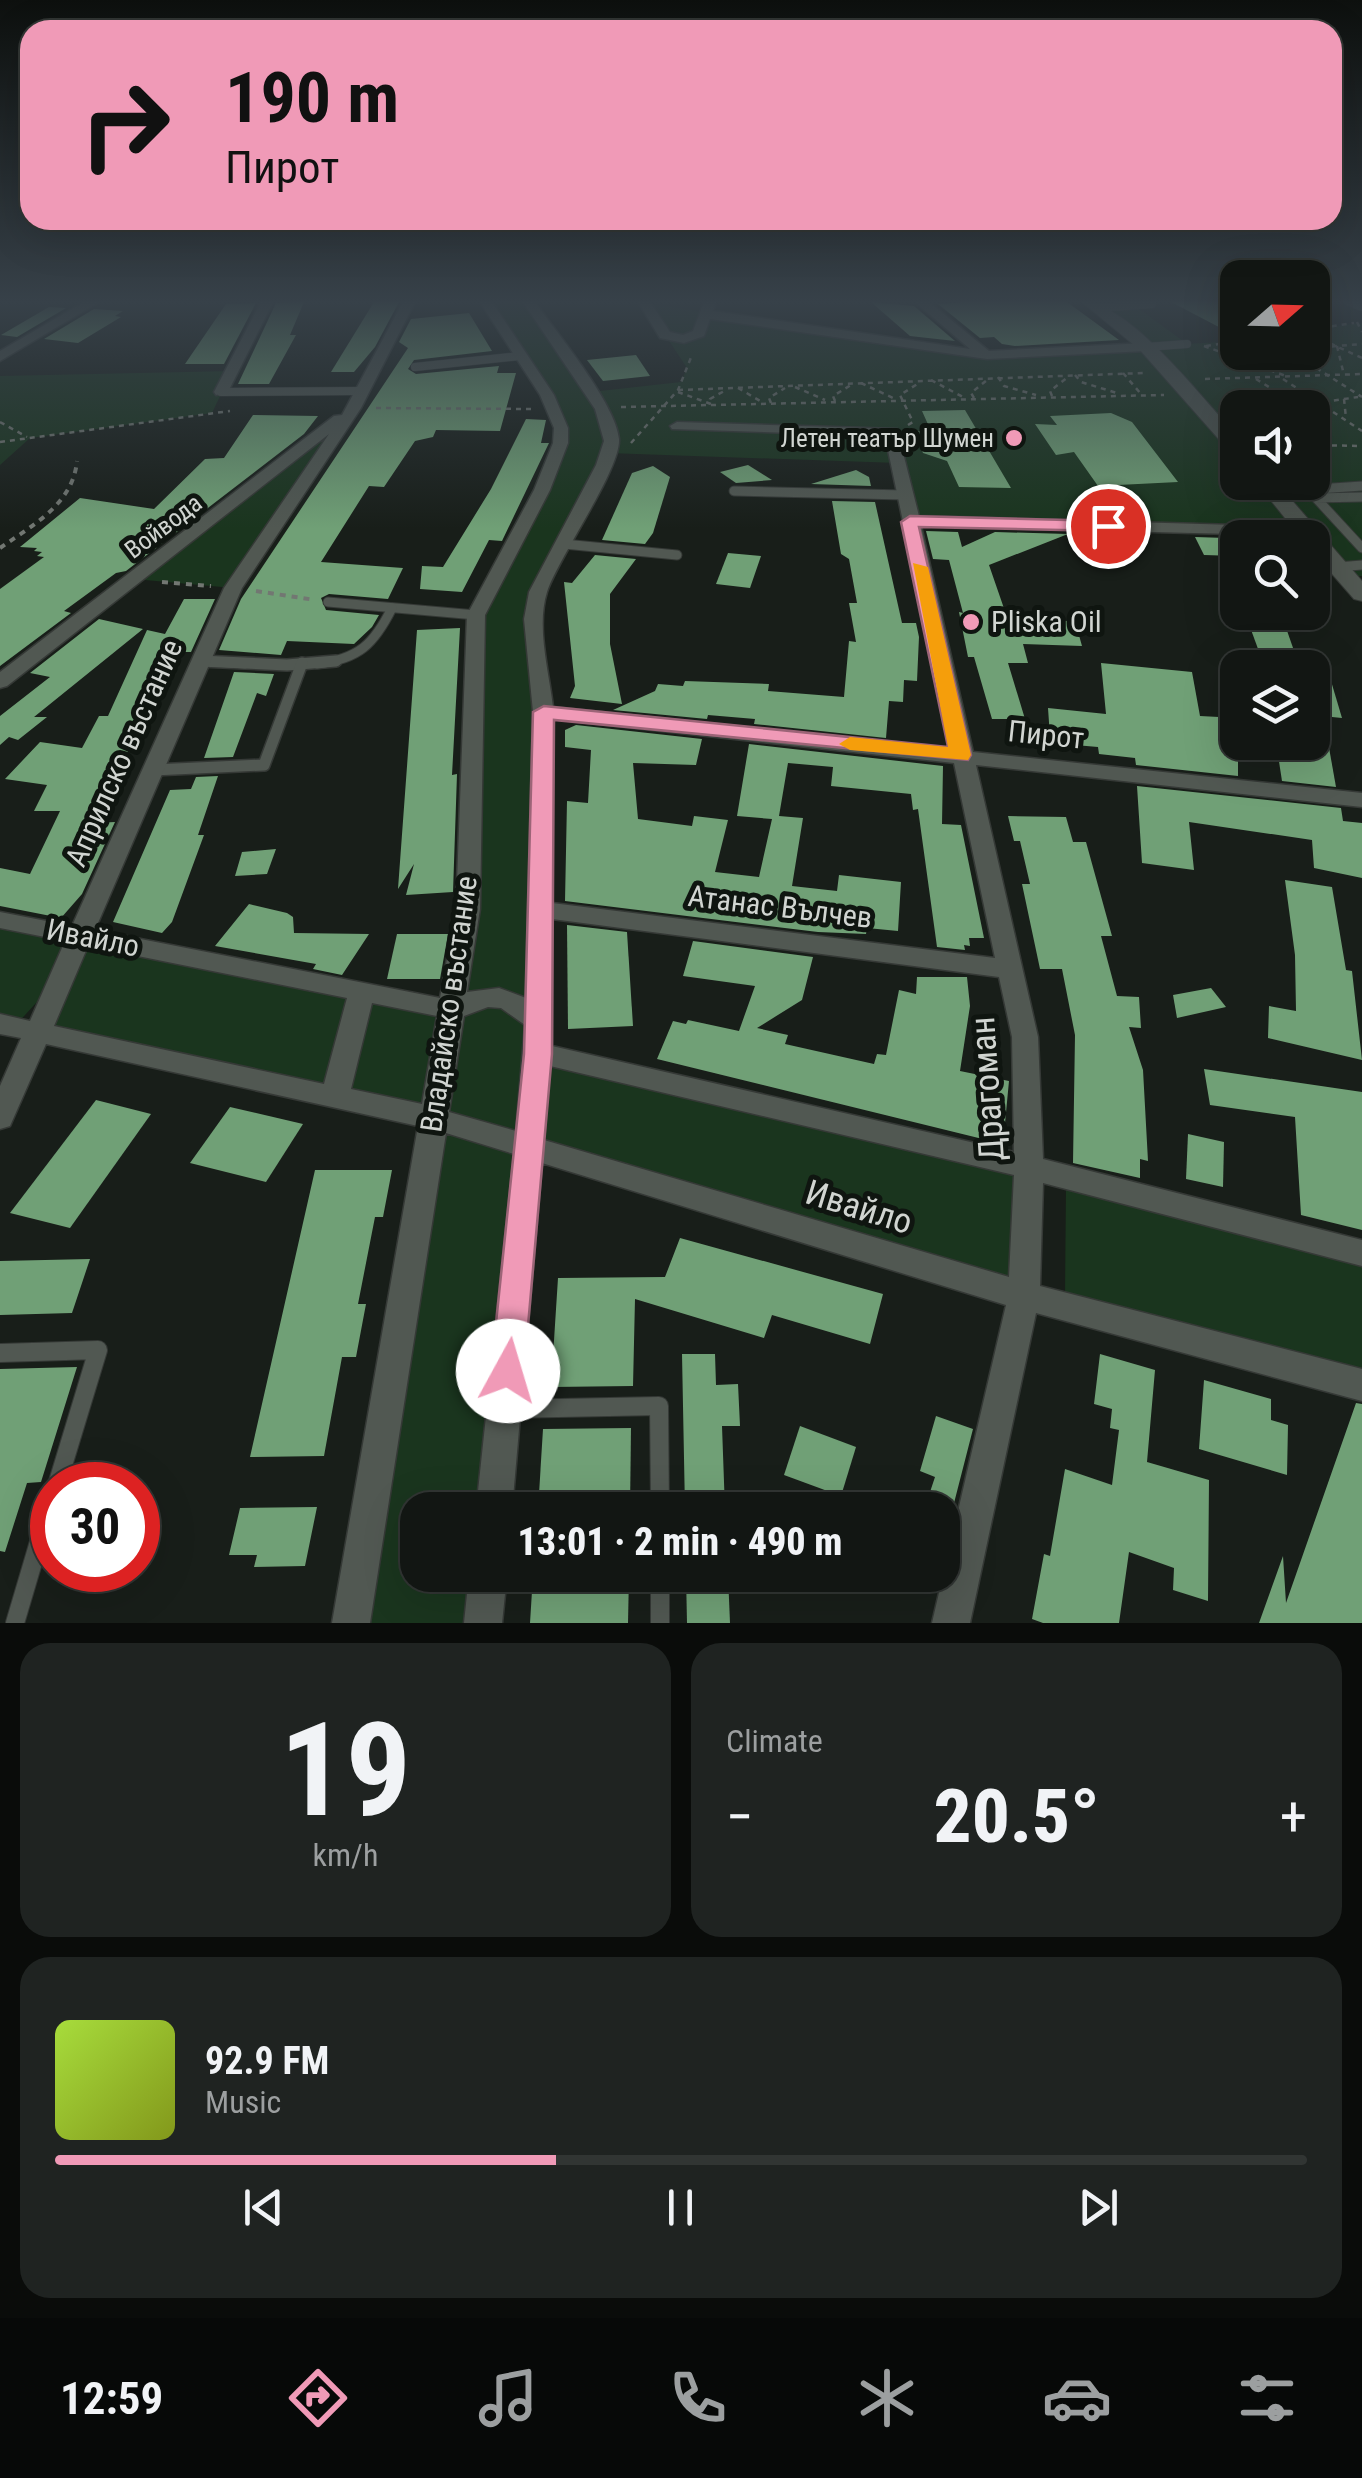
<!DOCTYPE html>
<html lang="en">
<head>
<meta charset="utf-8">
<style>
  body { margin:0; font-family:"Roboto Condensed",sans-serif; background:#1f2321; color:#f1f3f6; height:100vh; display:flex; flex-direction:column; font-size:38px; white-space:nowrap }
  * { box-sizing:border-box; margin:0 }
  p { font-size:32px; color:#9c9fa0 }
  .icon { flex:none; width:55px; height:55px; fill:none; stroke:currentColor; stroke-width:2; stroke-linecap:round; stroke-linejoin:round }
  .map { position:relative; height:1623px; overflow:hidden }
  .drawer { display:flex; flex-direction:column; gap:20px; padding:20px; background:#0a0c0a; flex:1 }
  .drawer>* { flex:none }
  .guide { position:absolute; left:20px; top:20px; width:1322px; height:210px; border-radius:30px; box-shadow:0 10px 40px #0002,0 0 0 2px #313533; background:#f09ab7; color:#111; overflow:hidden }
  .needle { width:65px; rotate:70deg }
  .controls { position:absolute; left:1220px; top:260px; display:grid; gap:20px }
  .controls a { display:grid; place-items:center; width:110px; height:110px; border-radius:20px; background:#121613; box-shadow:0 10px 40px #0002,0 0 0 2px #313533; font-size:50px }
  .speed { position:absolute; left:30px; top:1462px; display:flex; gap:20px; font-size:50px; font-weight:700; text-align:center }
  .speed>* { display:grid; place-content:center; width:130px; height:130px; border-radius:50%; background:#121613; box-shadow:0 10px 40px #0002,0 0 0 2px #313533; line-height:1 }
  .speed .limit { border:15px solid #d22; background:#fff; color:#111 }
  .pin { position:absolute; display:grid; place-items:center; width:85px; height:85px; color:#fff; margin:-42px; border:5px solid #fff; border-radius:50%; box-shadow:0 2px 10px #0007 }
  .me { position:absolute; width:110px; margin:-55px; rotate:6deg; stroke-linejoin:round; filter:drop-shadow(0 0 8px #0008) }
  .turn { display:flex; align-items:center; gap:35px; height:210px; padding:0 40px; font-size:45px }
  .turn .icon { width:130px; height:130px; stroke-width:2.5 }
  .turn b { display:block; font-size:70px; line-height:85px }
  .big { font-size:75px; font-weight:800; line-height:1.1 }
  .drawer .card { flex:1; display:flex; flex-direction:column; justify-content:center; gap:15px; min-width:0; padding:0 35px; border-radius:30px; background:#1f2321 }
  .drawer .dial { align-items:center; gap:0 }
  .dial b { font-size:130px; line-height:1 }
  .song { display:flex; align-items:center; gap:30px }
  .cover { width:120px; height:120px; border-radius:15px; background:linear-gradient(135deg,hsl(80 70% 55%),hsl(70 70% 35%)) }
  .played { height:10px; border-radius:5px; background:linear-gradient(90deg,#f09ab7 40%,#313533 40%) }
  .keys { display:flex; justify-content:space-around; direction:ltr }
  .heat { display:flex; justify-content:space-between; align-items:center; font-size:55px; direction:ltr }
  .drawer .tiles { flex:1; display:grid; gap:20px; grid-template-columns:1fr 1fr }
  .card:last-child { grid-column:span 2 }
  .trip { position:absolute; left:400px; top:1492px; width:560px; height:100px; border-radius:30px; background:#121613; box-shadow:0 10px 40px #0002,0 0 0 2px #313533; font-weight:800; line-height:100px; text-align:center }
  .tab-bar { display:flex; height:160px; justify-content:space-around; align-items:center; background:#070908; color:#9c9fa0 }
  .tab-bar .icon { width:70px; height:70px }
  .tab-bar .selected { color:#f09ab7 }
  .tab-bar b { font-size:45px; color:#f1f3f6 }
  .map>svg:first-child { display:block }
  .green { fill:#1a351e; fill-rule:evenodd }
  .building { fill:#70a076 }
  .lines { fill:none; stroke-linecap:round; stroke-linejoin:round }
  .service-far3-casing { stroke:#353936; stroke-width:9 }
  .service-far2-casing { stroke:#353936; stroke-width:11 }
  .service-far1-casing { stroke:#353936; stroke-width:14 }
  .service-casing { stroke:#353936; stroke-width:20 }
  .minor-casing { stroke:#353936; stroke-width:3 }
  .tertiary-casing { stroke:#353936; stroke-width:2 }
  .path-far1 { stroke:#727772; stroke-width:2.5; stroke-dasharray:5 5; stroke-linecap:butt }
  .path { stroke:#727772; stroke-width:4; stroke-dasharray:6 6; stroke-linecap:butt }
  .service-far3 { stroke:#515852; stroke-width:8 }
  .service-far2 { stroke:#515852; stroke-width:9 }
  .service-far1 { stroke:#515852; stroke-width:11 }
  .service { stroke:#515852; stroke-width:18 }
  .minor { fill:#515852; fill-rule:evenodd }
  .tertiary { fill:#515852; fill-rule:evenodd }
  .route { fill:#f09ab7; stroke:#9c6477; stroke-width:2.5 }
  .slow { fill:#f59e0b }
  .poi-dot { fill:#f09ab7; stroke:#0f1510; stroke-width:4 }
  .labels { text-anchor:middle; stroke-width:10; stroke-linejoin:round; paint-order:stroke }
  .far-poi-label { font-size:25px; fill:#d1d5d1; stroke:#0f1510; text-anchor:end }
  .far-street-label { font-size:25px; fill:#d1d5d1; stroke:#0f1510 }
  .poi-label { font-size:30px; fill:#d1d5d1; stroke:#0f1510; text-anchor:start }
  .street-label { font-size:30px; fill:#d1d5d1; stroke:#0f1510 }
  .near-street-label { font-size:35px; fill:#d1d5d1; stroke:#0f1510 }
</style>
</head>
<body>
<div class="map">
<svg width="1362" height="1623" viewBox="0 0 1362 1623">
  <rect width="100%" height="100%" fill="#181e19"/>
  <g class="green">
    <path d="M486,302H529L591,392L681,382L687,368L644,303L987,355L1145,347L1101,311L1138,308L1187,344L1237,341L1238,352H1312L1313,329L1362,323V576H1345L1306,531L910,521L898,463L608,453L538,592V1053L1029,1167L1024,1296L530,1146L494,1510H418V1575H487L483,1623H351L433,1118L35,1031L59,978L14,1027L0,1024V920L453,1010L475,624L563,439L520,356ZM1238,408H1312V482H1238Z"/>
    <polygon points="232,371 212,413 30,438 0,465 0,376"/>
    <polygon points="354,408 233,588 134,579"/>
    <polygon points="1066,1188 1362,1265 1362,1371 1065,1294"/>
  </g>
  <g class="building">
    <polygon points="304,302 290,335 296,335 269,384 238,384 276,303"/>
    <polygon points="374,302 399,302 375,347 354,372 331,372"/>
    <polygon points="871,302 914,306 955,341 910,336"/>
    <polygon points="967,302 1067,302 1119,340 1015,346 1002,344 994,337 980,338 938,304"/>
    <polygon points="1171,302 1225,302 1238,308 1238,337"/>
    <polygon points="256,303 224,364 185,364 226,304"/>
    <polygon points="49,307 66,308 17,337 1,335"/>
    <polygon points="94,309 123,311 115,316 121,317 78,343 44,339"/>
    <polygon points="469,313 492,351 414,360 408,369 416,374 499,366 497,373 516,373 500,431 436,430 433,437 415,441 384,487 369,486 321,562 403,568 388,599 329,594 321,598 326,610 379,615 372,627 354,644 287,641 281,655 219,650 241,599 408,348 399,342 411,319"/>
    <polygon points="636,355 650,376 603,381 587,360"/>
    <polygon points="965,410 1011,488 959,487 947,461 923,453 913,431 931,431 922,411"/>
    <polygon points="1111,413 1132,422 1178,482 1098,486 1074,452 1056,455 1035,424 1057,425 1050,416"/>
    <polygon points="253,415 318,416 304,434 126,571 116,573 64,611 71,613 0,666 0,589 44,557 37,556 42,552 34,551 37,548 20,547 80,498 154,509 205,459 224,458"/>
    <polygon points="526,419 546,420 541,443 549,443 502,541 489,540 462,592 420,589 422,566 443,567 491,489"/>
    <polygon points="748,465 772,480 736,483 720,472"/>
    <polygon points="653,466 670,477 653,533 645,544 602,540 632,473"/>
    <polygon points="856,470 869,477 871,486 811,484"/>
    <polygon points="832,501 875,502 902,623 916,623 919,637 917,681 904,680 903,702 889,701 886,738 754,724 755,719 708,715 707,719 613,710 655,691 658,684 683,686 685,681 769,684 768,691 844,697 849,641 856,642 849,603 857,603 849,559 841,554"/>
    <polygon points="926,531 958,532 962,547 995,532 1068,534 989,565 1008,620 1075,621 1082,646 1023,644 1028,663 1008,663 1025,719 992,719 974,657 968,657 959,612 963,613 949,560 933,559"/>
    <polygon points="1071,534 1097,534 1103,551 1076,550"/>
    <polygon points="1195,537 1226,538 1236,556 1204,555"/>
    <polygon points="728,553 761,556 750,588 716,584"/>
    <polygon points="595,555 636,559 610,594 610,644 622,704 570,698 575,686 564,582 572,583"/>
    <polygon points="184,599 215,599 191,652 174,652 95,823 115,822 82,894 61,918 0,906 0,868 30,874 60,811 34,811 47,785 5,779 40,742 82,748 99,716 108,716 147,630 165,634"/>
    <polygon points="1246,616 1284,622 1300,668 1265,668"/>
    <polygon points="99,619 143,629 34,717 47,717 18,740 9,737 0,745 0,716 50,677 30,673"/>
    <polygon points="460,628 452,775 457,774 453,892 406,895 414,864 398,889 417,630"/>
    <polygon points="1101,663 1192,672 1200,716 1238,718 1238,776 1136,765 1135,758 1099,754 1098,747 1063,744 1063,738 1050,737 1048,708 1106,714"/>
    <polygon points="234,672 274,674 266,696 257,693 233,757 204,758"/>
    <polygon points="1312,679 1331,681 1342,718 1312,715"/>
    <polygon points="576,725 702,739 696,765 633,763 638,819 692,826 694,816 728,820 715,872 759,877 772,819 737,816 749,744 943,766 942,824 961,825 984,938 969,938 970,946 964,945 965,950 937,947 918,809 913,810 911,794 831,786 833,767 788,763 779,816 803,818 792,886 837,891 839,875 901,882 898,931 867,928 866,934 818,932 565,901 567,801 588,803 591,750 565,747 565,730"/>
    <polygon points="1276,742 1328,742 1336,787 1282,781"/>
    <polygon points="218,776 198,835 204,835 172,922 162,933 113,922 170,790 191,789 196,777"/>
    <polygon points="1137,786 1341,808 1343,821 1362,823 1362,878 1314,868 1312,840 1189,822 1194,870 1142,863"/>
    <polygon points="1008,816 1066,817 1073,842 1086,842 1112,936 1101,936 1117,996 1139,997 1141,1028 1129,1027 1143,1070 1148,1161 1140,1159 1140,1178 1073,1163 1075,1035 1062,969 1040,969 1022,884 1030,884 1020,841 1014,841"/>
    <polygon points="276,849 267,874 235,876 242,852"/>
    <polygon points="1285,880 1332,887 1346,970 1352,971 1362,1060 1268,1038 1269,1006 1296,1011 1295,955"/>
    <polygon points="249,904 287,913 293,917 294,933 369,934 342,975 313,969 316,964 215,946"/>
    <polygon points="567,925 627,932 633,1026 568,1029"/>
    <polygon points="397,934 448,934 440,979 387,979"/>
    <polygon points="693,941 813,957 802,1000 757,1028 788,1035 785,1044 874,1064 877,1054 886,1055 899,990 916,994 917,977 967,977 970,1006 960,1071 1009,1081 1003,1144 657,1059 673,1021 686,1024 688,1020 739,1031 755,986 683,976"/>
    <polygon points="1211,988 1226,1007 1177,1018 1173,995"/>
    <polygon points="1204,1069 1362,1092 1362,1230 1301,1215 1295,1117 1210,1105"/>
    <polygon points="96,1100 151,1114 70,1228 10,1213"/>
    <polygon points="230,1107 303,1124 266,1182 190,1163"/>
    <polygon points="1188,1134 1224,1142 1223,1187 1186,1179"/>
    <polygon points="315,1170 392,1170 383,1217 375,1217 358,1304 366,1304 356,1357 342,1357 324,1456 250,1457"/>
    <polygon points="680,1238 883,1294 870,1344 772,1315 764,1338 635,1299 633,1386 551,1387 558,1278 665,1277"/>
    <polygon points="90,1259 72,1313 0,1315 0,1261"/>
    <polygon points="682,1354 715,1354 716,1385 738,1384 740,1426 722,1426 725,1510 685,1510"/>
    <polygon points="1100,1354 1155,1370 1147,1462 1209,1480 1208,1601 1173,1590 1174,1568 1129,1552 1119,1623 1043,1623 1032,1619 1044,1554 1050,1556 1065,1469 1112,1485 1119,1430 1110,1428 1112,1409 1094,1404"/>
    <polygon points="77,1367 41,1482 27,1483 5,1552 0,1551 0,1369"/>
    <polygon points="1204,1380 1271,1399 1271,1420 1288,1425 1287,1475 1199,1449"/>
    <polygon points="1356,1403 1362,1404 1362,1623 1259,1623 1283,1556 1286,1603"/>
    <polygon points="936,1416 973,1429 953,1507 928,1498 935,1477 920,1471"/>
    <polygon points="800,1426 856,1447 841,1496 784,1475"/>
    <polygon points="631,1428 630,1510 538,1510 543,1429"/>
    <polygon points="317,1507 305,1566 254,1567 257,1555 229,1555 240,1508"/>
    <polygon points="533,1575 629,1575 628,1623 530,1623"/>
    <polygon points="686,1575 728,1575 730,1623 687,1623"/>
  </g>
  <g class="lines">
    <g class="service-far3-casing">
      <g id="service-far3">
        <polyline points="1350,302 1362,307"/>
        <polyline points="1098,308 1152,304"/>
        <polyline points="1146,347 1187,344"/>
        <polyline points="415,367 520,356"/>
        <polyline points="221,392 361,391"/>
      </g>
    </g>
    <g class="service-far2-casing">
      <g id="service-far2">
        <polyline points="734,491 905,495"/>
        <polyline points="1273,492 1362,486"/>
        <polyline points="1362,497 1316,498 1362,548"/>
        <polyline points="564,544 677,555"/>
        <polyline points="1337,567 1362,565"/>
        <polyline points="328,602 476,615"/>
        <polyline points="200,661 245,664"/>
        <path d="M317,664C359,659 374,644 392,608"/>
      </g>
    </g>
    <g class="service-far1-casing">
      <g id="service-far1">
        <polyline points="200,661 287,665 336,661"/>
        <polyline points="153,770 264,765 302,663"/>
      </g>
    </g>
    <g class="service-casing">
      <g id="service">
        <polyline points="0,1353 98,1350 57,1485"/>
        <polyline points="508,1409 659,1406 660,1510"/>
        <polyline points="660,1575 660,1623"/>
        <polyline points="15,1623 52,1498"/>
      </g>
    </g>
    <g class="minor-casing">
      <g id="minor">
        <polygon points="84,302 99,302 0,361 0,351"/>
        <polygon points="261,302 273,302 228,392 216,395 214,392"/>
        <path d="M403,302H415L361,408L242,588L95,930L440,998L456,909L467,615L534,490L553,443L554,428L540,395L480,302H492L554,395L568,428V443L550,490L485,615L480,909L467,992L499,988L526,998L533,712L524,619L529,592L596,465L604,441L595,409L523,302H535C557,333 616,404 619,439C621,469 558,558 547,592C536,627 549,671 553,707L951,749L885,436L672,429L670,426L677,422L897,429L919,516L1312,527L1314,531L1306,536L921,526L973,752L1362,793V807L976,765L1038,1037L1043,1159L1362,1240V1266L1043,1183L1040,1286L1362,1369V1401L1036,1313L970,1623H932L1006,1305L542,1163L512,1510H476L514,1154L446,1133L370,1623H332L418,1126L46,1044L10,1126L0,1129V1086L21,1038L0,1034V1014L30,1021L65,941L0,928V912L72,926L224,588L329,434L7,686L0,688V672L334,416L342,415ZM553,719L954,763L995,958L552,903ZM552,919L999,977L1012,1037L1014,1152L552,1046ZM88,946L347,998L324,1084L54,1026ZM372,1003L437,1016L422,1104L351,1089ZM488,1007L501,1008L525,1025L516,1131L449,1112L464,1016ZM550,1066L1014,1175L1009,1277L544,1140Z"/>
        <polygon points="638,302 650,302 670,332 683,335 693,331 704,302 716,302 713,311 970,349 915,302 929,302 989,351 1146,343 1153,347 1146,351 987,359 710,319 704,336 684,343 660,338"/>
        <polygon points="469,1575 507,1575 502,1623 464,1623"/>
      </g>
    </g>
    <g class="tertiary-casing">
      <g id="tertiary">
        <path d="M1082,302C1129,301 1205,402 1238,437V455L1231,453L1140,350Z"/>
        <polygon points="1256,482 1276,482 1362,581 1362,601 1354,599 1312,551 1312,538 1301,538"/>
      </g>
    </g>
    <g class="path-far1">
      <polyline points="1357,322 1362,332"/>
      <polyline points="1312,329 1354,323"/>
      <polyline points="1312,335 1362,358"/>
      <polyline points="1204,346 1286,376"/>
      <polyline points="1206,346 1238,341"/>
      <polyline points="1337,346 1344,375"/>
      <polyline points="1312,348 1362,344"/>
      <polyline points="1291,352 1362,397"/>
      <polyline points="1123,373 1141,394"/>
      <polyline points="1075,375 1081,382 1117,393"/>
      <polyline points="998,377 1004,386 1036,395"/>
      <polyline points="1205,379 1362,374"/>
      <polyline points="1256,379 1277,392 1273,395 1277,398 1306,408"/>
      <polyline points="1283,379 1362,431"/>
      <polyline points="931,380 963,397"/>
      <polyline points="861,383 893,398"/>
      <polyline points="795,387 825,400"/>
      <polyline points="738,388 762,402"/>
      <polyline points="678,390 1143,373"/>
      <polyline points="678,392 711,404 710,399 726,390"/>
      <polyline points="1052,396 1050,391 1068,377"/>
      <polyline points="974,398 971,393 987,380"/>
      <polyline points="1279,398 1302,394"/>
      <polyline points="1344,399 1346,418"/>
      <polyline points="835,401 833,396 851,385"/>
      <polyline points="1324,402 1358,397"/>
      <polyline points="771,403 769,398 785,388"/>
      <polyline points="621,407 1164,395"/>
      <polyline points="376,408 535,409"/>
      <polyline points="0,422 27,437"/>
      <polyline points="908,425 913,422 900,395 919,383"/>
      <polyline points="0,442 230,411"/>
      <polyline points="631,443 678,390 692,355"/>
      <polyline points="1312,445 1362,446"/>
    </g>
    <g class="path">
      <path d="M0,548C33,525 73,504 77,461"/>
      <polyline points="162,582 211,586"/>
      <polyline points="256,591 315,600"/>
    </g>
    <use href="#service-far3" class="service-far3"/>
    <use href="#service-far2" class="service-far2"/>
    <use href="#service-far1" class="service-far1"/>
    <use href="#service" class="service"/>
    <use href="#minor" class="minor"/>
    <use href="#tertiary" class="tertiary"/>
  </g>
  <linearGradient id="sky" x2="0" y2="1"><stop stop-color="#0d100e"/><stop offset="0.57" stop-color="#374149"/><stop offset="1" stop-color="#374149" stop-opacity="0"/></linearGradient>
  <rect width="1362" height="529" fill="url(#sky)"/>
  <polygon class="route" points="910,516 1108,521 1117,526 1108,531 919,527 971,755 968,760 554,720 552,1054 524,1371 519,1382 508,1387 496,1382 491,1371 524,1054 533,712 544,706 948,747 901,522"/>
  <polygon class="slow" points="913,563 928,567 971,755 968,760 850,750 839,744 850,737 948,747"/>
  <g class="poi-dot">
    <circle cx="1014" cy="438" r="10"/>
    <circle cx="971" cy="622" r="10"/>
  </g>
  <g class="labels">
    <g class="far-poi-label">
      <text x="994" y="447">Летен театър Шумен</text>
    </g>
    <g class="far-street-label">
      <text transform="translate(163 526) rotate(-37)" y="9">Войвода</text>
    </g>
    <g class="poi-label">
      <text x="991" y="632">Pliska Oil</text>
    </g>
    <g class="street-label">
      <text transform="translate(1046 735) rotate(6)" y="10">Пирот</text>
      <text transform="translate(124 753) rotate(-66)" y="10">Априлско въстание</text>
      <text transform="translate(780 907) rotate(7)" y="10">Атанас Вълчев</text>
      <text transform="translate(93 938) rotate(11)" y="10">Ивайло</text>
      <text transform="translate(449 1004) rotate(-82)" y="10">Владайско въстание</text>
    </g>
    <g class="near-street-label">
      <text transform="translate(987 1089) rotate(-94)" y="12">Драгоман</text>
      <text transform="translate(859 1207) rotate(17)" y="12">Ивайло</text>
    </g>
  </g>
</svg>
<div class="controls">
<a><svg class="needle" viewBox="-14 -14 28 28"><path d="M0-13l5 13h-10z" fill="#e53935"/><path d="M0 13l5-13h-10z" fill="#9c9fa0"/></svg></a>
<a><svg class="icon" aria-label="sound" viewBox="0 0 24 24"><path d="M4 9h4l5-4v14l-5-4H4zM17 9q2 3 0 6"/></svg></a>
<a><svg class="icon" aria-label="search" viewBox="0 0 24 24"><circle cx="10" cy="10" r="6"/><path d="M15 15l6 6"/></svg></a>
<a><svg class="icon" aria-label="layers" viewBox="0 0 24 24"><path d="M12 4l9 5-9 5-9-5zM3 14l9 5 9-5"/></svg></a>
</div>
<div class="speed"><div class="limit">30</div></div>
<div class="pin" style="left:1108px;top:526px;background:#d93025"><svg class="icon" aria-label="arrive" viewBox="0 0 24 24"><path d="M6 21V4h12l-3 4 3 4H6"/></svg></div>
<svg class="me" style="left:508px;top:1371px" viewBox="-20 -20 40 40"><circle r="19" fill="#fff"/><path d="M0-13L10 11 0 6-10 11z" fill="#f09ab7"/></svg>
<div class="trip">13:01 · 2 min · 490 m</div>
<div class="guide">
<div class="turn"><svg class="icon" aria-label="right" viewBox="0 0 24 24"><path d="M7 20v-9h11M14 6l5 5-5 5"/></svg><div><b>190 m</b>Пирот</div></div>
</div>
</div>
<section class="drawer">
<div class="tiles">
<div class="card dial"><b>19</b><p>km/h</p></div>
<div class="card"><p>Climate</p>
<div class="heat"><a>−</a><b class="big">20.5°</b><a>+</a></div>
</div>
<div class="card">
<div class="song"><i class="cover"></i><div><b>92.9 FM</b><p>Music</p></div></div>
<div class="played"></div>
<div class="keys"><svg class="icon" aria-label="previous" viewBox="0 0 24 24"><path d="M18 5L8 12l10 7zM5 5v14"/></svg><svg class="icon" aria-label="pause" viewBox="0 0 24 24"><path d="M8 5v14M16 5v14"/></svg><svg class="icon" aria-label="next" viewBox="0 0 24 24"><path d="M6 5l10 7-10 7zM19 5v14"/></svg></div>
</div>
</div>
</section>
<nav class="tab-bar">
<b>12:59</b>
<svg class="icon selected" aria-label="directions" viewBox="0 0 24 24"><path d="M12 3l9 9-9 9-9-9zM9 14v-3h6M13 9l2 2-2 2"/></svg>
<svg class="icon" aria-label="music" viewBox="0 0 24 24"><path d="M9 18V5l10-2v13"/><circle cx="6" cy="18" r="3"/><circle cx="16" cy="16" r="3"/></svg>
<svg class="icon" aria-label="phone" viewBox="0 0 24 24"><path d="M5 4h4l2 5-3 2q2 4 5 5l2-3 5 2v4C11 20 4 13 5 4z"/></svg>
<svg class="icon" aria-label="climate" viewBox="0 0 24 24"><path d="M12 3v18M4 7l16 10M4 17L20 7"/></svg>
<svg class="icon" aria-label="car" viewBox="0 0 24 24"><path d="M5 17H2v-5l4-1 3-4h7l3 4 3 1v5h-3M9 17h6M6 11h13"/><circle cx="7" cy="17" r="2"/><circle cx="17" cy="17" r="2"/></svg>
<svg class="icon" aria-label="filters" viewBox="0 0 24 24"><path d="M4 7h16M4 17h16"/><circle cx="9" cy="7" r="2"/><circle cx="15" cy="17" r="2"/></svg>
</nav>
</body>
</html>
